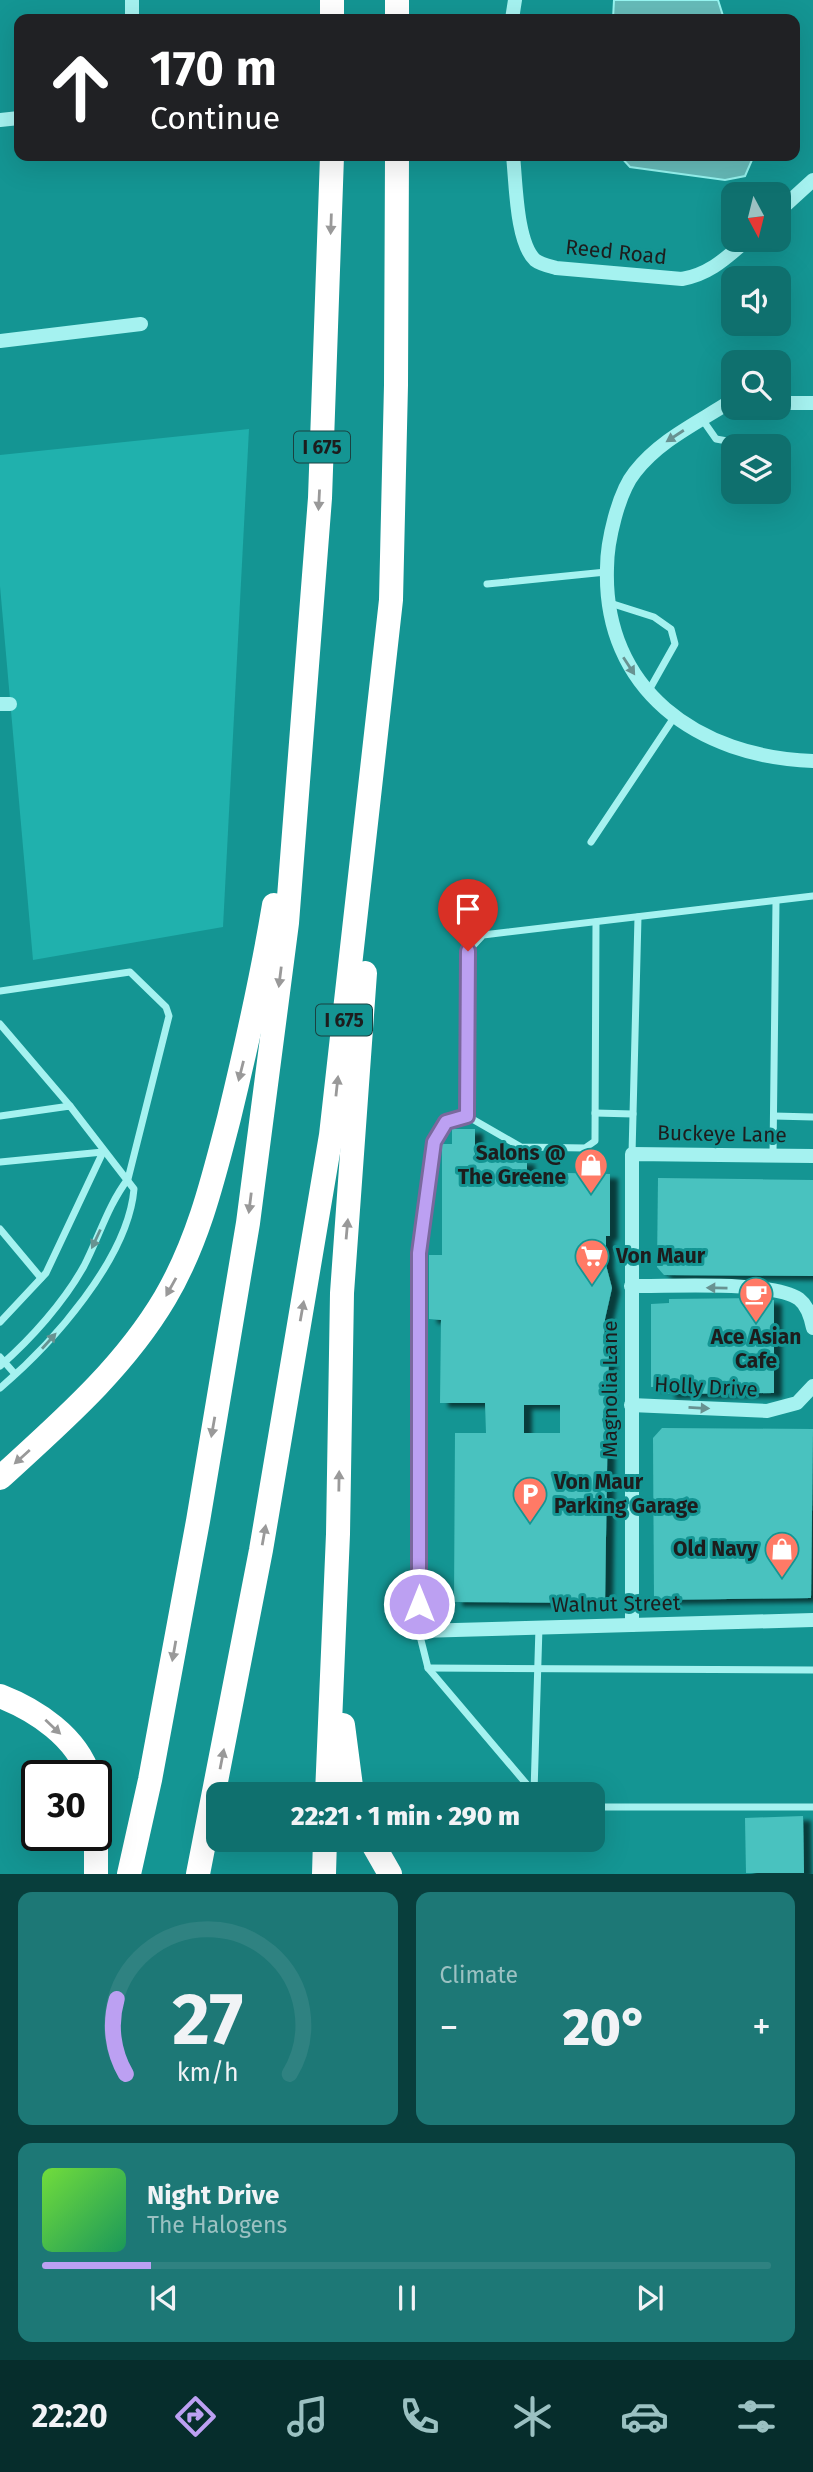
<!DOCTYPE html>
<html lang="en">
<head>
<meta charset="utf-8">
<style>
  body { margin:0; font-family:"Fira Sans",sans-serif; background:#1d7876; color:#f1f3f6; height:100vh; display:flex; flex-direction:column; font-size:26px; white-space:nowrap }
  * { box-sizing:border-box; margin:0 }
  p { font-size:23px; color:#9bc1c2 }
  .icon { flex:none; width:38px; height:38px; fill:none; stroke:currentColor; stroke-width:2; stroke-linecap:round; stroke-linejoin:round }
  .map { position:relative; height:1874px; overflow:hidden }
  .details { display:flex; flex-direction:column; gap:18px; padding:18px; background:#083e3c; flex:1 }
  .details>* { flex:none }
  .hud { position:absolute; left:14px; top:14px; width:786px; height:147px; border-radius:14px; box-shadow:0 7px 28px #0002; background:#202124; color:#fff; overflow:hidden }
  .needle { width:46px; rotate:173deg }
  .fabs { position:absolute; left:721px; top:182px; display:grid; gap:14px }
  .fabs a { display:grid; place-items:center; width:70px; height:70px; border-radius:14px; background:#0f706e; box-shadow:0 7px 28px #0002; font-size:35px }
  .speed { position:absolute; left:21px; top:1760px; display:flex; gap:14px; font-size:35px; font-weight:700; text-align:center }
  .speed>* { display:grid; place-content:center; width:91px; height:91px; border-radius:50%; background:#0f706e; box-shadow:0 7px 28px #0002; line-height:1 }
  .speed .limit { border:4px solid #111; border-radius:10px; background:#fff; color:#111 }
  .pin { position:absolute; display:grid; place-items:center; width:60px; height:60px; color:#fff; margin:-72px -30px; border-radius:50% 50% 50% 0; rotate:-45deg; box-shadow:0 0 7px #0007 }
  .pin .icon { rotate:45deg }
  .me { position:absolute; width:77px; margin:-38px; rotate:0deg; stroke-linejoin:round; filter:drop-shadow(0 0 5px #0008) }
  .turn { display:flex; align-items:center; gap:24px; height:147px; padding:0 21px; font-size:32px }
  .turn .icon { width:91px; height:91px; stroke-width:2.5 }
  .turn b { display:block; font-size:49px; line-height:60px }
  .big { font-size:52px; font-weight:800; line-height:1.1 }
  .details .tile { flex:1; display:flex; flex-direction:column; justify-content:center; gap:10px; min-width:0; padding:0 24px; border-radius:14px; background:#1d7876 }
  .details .dial { align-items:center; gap:0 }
  .dial svg { height:182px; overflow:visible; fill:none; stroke:#2f8281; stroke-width:7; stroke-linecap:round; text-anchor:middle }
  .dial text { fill:#f1f3f6; stroke:none }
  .song { display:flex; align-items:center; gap:21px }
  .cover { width:84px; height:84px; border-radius:10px; background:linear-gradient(135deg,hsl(100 70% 55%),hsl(150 70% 35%)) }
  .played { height:7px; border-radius:4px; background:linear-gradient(90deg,#bca0f2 15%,#2f8281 15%) }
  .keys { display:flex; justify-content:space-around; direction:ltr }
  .heat { display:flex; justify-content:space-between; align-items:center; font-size:38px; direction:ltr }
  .details .tiles { flex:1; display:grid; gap:18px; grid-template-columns:1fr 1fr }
  .tile:last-child { grid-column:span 2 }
  .trip { position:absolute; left:206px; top:1782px; width:399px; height:70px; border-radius:14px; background:#0f706e; box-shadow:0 7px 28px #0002; font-weight:800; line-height:70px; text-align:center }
  .menu { display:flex; height:112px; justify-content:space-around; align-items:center; background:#062d2c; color:#9bc1c2 }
  .menu .icon { width:49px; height:49px }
  .menu .current { color:#bca0f2 }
  .menu b { font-size:32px; color:#f1f3f6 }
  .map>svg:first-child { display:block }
  .green { fill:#20b1ad }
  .water { fill:#66bbb9; stroke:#97f5f1; stroke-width:2 }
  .building { fill:#4ac2bf; fill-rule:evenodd; filter:url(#shadow) }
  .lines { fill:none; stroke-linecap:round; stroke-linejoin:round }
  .lane { stroke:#a5f2f0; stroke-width:7 }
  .street { stroke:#a5f2f0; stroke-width:14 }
  .highway { stroke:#fff; stroke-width:24 }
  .oneway { fill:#999 }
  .oneway2 { fill:#689291 }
  .route-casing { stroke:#7a689d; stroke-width:18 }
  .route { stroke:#bca0f2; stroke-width:12 }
  .labels { text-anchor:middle; stroke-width:6; stroke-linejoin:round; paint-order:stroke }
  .shield { fill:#149593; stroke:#1a4140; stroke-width:2 }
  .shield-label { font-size:19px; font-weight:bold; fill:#1d1d1d }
  .street-label { font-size:21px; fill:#1d1d1d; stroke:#149593 }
  .poi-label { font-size:21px; font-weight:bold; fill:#1d1d1d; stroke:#149593; text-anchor:end }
</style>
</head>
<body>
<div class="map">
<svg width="813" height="1874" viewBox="0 0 813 1874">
  <defs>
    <filter id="shadow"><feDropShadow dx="8" dy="4.5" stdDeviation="2" flood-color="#0009"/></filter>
  </defs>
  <rect width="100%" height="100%" fill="#149593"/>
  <polygon class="green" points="249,429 223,927 33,960 0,586 0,455"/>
  <g class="water">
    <polygon points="614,0 718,0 724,19 613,19"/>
    <polygon points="620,156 751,156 752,160 745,176 725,180 630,167"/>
  </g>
  <g class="building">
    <path d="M452,1129H475V1160H527V1172L610,1174V1236H606V1265L612,1288L605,1319L604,1341H609L605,1603L454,1602L455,1433H486L485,1403H440L441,1320L429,1319V1255H442V1144H452ZM524,1405H560V1433H524Z"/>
    <polygon points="658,1178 813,1180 813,1276 664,1275 657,1267"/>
    <polygon points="759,1298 774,1300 774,1393 667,1394 667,1387 651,1387 651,1304 669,1303 669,1299"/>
    <polygon points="662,1428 813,1429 811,1598 654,1600 653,1438"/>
    <polygon points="803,1816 804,1873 746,1873 745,1818"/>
  </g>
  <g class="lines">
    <g class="lane">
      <polyline points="702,419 716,439 755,446"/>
      <polyline points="487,584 606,572"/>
      <polyline points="610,603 654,617 671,629 675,644 648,692"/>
      <polyline points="591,842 675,716"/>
      <path d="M0,991L130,972L166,1007L169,1016L128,1179C108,1205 99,1237 84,1266C64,1302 31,1339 0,1366"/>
      <polyline points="0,1024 70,1106"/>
      <polyline points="595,1113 633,1114"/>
      <path d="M0,1116L70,1106L134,1189C128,1259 52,1344 0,1388"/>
      <polyline points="467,1116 521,1147 585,1148 595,1141 596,922"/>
      <polyline points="774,1116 813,1117"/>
      <polyline points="632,1154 638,917"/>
      <polyline points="773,1155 776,901"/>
      <polyline points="0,1162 103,1152"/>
      <polyline points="424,1213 434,1141 446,1122 467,1116 468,951 483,935 813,896"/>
      <polyline points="0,1229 41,1278"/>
      <polyline points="0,1322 46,1273 103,1152"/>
      <polyline points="0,1357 15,1374"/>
      <polyline points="419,1632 428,1668 535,1794"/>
      <polyline points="428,1668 813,1670"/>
      <polyline points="534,1792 539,1627"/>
      <polyline points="593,1807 813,1807"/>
    </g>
    <g class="street">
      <polyline points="132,0 132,19"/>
      <polyline points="512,19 515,0"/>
      <polyline points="0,120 19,118"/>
      <path d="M513,156C516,182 516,242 535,260C540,264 549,266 556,268L682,279C710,274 726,258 747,240"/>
      <polyline points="779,211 813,180"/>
      <polyline points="0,341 141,324"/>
      <path d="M733,403H728C695,424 659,441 635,472C618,493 607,542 607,568C603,690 698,757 813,761"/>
      <polyline points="779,403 813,403"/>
      <polyline points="0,704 10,704"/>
      <polyline points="424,1213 419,1253 419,1631 813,1620"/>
      <path d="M631,1286C669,1287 771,1280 799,1299C808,1306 811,1318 813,1328"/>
      <polyline points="631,1405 767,1411 797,1403 813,1386"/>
      <polyline points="632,1625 632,1154 813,1156"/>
    </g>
    <g class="highway">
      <polyline points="332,0 332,19"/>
      <polyline points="397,19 397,0"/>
      <path d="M0,1478C60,1423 123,1369 165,1298C198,1242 213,1180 229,1118C246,1048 262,977 274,905"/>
      <path d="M0,1696C36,1710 77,1737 89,1776"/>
      <polyline points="343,1725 352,1794"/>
      <polyline points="327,1794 338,1534 342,1293 365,973"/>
      <polyline points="96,1801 96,1874"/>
      <polyline points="370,1839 390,1874"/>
      <polyline points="129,1874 150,1780 198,1521 248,1223 287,923 320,498 332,156"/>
      <polyline points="198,1874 261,1550 331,1135 391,600 396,385 397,156"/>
      <polyline points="324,1874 325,1839"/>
    </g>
  </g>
  <defs><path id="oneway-solid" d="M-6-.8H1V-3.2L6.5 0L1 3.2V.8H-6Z" transform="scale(1.75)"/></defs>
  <g class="oneway">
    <use href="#oneway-solid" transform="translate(331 224) rotate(92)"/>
    <use href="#oneway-solid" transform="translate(319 500) rotate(93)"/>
    <use href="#oneway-solid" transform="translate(280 977) rotate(97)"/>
    <use href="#oneway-solid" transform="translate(241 1071) rotate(104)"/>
    <use href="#oneway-solid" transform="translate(337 1086) rotate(-84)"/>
    <use href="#oneway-solid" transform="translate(250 1203) rotate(97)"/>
    <use href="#oneway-solid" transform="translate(347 1229) rotate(-85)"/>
    <use href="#oneway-solid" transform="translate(171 1287) rotate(119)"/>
    <use href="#oneway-solid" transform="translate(302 1311) rotate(-80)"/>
    <use href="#oneway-solid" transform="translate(213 1427) rotate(100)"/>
    <use href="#oneway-solid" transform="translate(22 1457) rotate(138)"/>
    <use href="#oneway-solid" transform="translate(339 1481) rotate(-89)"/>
    <use href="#oneway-solid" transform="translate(264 1535) rotate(-80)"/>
    <use href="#oneway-solid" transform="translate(174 1651) rotate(100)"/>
    <use href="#oneway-solid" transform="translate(53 1727) rotate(43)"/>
    <use href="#oneway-solid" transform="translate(222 1759) rotate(-79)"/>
  </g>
  <g class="oneway2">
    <use href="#oneway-solid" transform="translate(675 436) rotate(147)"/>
    <use href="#oneway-solid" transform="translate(629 666) rotate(57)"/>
    <use href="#oneway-solid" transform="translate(96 1239) rotate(115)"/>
    <use href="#oneway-solid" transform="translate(717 1288) rotate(-179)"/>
    <use href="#oneway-solid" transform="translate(49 1341) rotate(-48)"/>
    <use href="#oneway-solid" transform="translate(699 1408) rotate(3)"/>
  </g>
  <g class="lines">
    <g class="route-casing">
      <polyline id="route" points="419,1604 419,1253 434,1142 446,1122 467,1116 468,951"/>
    </g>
    <use href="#route" class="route"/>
  </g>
  <defs>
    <g id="shop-pin" transform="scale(1.75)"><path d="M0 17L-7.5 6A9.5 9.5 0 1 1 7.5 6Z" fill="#ff7a66" stroke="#149593"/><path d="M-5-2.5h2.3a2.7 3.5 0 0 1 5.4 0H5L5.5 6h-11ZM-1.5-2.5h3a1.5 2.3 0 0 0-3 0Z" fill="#fff"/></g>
    <g id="supermarket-pin" transform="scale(1.75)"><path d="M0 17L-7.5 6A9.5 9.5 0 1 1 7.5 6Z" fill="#ff7a66" stroke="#149593"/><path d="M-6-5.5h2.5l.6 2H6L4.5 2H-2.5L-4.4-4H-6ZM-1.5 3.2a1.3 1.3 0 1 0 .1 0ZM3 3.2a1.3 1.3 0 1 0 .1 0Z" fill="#fff"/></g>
    <g id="cafe-pin" transform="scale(1.75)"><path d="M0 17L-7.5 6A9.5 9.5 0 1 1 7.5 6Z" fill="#ff7a66" stroke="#149593"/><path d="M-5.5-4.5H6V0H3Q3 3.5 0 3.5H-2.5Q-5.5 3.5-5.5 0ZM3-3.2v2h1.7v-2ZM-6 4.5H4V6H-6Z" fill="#fff"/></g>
    <g id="parking-pin" transform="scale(1.75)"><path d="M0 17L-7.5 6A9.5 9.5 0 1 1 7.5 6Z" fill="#ff7a66" stroke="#149593"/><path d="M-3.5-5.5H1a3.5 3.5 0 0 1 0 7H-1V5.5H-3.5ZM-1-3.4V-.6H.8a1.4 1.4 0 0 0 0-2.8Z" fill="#fff"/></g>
  </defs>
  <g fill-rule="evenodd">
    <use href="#shop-pin" x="591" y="1165"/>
    <use href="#supermarket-pin" x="592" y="1256"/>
    <use href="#cafe-pin" x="756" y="1294"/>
    <use href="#parking-pin" x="530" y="1494"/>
    <use href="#shop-pin" x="782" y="1549"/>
  </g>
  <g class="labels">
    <g class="shield">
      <rect x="294" y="431.5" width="56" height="31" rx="5"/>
      <rect x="316" y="1004.5" width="56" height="31" rx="5"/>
    </g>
    <g class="shield-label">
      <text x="322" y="454">I 675</text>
      <text x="344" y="1027">I 675</text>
    </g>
    <g class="street-label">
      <text transform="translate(616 252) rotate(6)" y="7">Reed Road</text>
      <text transform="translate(722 1134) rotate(1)" y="7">Buckeye Lane</text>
      <text transform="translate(706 1387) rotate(3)" y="7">Holly Drive</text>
      <text transform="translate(610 1389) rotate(-90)" y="7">Magnolia Lane</text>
      <text transform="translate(616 1604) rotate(-1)" y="7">Walnut Street</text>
    </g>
    <g class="poi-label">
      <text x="566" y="1160">Salons @<tspan x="566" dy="24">The Greene</tspan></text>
      <text x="616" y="1263" text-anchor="start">Von Maur</text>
      <text x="756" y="1344" text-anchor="middle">Ace Asian<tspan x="756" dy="24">Cafe</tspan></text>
      <text x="554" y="1489" text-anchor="start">Von Maur<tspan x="554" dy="24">Parking Garage</tspan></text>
      <text x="758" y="1556">Old Navy</text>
    </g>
  </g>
</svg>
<div class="fabs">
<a><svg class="needle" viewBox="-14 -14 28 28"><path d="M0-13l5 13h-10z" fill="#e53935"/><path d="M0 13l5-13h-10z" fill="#9bc1c2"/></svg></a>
<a><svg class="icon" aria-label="sound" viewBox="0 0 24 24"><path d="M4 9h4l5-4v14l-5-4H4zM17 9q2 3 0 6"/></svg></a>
<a><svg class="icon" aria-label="search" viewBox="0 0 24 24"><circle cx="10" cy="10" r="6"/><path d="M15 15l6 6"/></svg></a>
<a><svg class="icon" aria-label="layers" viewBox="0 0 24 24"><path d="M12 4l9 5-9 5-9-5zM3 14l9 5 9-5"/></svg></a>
</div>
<div class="speed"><div class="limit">30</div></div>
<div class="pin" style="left:468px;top:951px;background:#d93025"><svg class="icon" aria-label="arrive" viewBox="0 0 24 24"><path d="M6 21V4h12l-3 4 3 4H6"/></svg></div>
<svg class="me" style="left:419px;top:1604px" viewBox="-20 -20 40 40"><circle r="17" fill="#bca0f2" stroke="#fff" stroke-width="3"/><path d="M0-11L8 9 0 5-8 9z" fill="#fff"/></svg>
<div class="trip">22:21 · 1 min · 290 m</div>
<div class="hud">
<div class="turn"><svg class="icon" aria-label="ahead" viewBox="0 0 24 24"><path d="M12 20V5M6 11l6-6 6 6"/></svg><div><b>170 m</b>Continue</div></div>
</div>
</div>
<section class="details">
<div class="tiles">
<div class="tile dial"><svg viewBox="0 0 100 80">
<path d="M14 69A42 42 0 1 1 86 69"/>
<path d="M14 69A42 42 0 0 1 10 36" stroke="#bca0f2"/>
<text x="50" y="56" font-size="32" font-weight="700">27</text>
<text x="50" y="72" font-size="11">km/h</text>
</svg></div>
<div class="tile"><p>Climate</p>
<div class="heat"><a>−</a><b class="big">20°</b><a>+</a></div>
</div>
<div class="tile">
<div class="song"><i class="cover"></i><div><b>Night Drive</b><p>The Halogens</p></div></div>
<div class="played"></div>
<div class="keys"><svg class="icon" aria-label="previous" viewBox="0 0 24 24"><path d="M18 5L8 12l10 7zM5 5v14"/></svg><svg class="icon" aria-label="pause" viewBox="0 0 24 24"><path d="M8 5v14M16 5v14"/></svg><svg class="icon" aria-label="next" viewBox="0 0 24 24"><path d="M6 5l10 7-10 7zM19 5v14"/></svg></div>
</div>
</div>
</section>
<nav class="menu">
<b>22:20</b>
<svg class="icon current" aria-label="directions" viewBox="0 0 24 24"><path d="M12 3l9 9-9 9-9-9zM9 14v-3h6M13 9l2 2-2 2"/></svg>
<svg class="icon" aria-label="music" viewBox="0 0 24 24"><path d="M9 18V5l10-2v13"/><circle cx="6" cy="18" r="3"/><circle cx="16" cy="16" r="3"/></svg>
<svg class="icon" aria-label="phone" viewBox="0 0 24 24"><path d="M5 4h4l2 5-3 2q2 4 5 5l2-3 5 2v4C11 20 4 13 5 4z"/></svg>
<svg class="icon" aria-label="climate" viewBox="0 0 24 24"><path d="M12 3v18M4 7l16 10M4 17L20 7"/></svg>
<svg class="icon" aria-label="car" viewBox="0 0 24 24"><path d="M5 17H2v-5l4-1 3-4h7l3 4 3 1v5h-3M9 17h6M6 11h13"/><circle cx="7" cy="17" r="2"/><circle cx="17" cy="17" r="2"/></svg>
<svg class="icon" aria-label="filters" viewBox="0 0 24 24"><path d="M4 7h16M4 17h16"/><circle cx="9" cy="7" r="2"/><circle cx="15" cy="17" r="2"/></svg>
</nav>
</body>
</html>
